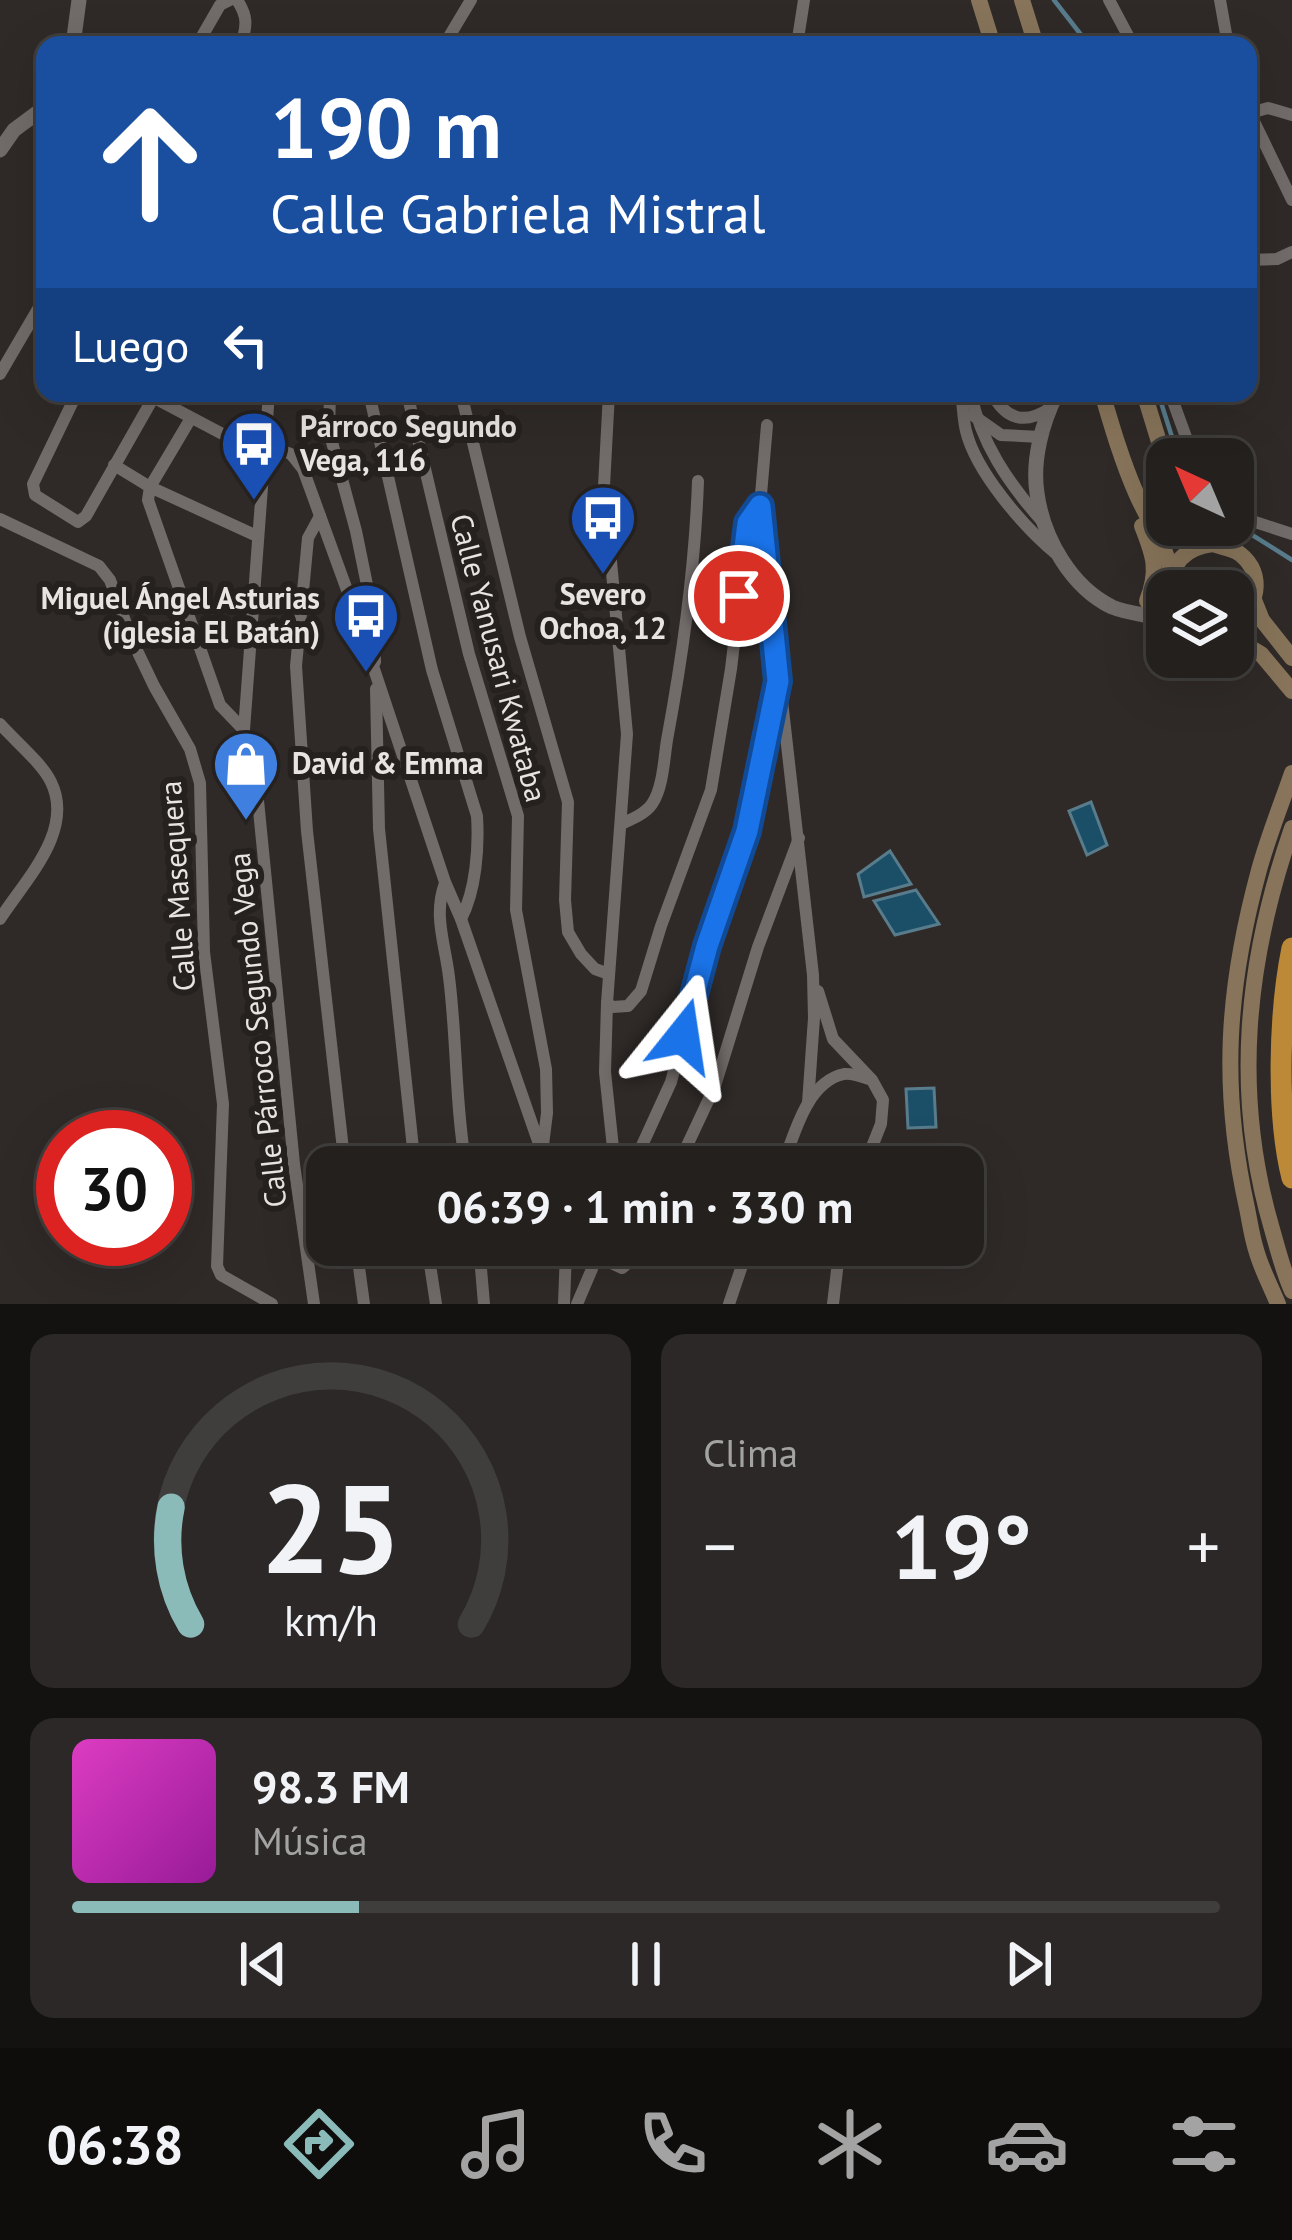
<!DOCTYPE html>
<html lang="es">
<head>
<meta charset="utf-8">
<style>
  body { margin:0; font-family:"PT Sans",sans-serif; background:#2b2827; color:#f1f3f6; height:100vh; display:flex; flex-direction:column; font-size:45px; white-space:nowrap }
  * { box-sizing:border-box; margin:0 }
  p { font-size:39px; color:#a3a3a4 }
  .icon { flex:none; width:66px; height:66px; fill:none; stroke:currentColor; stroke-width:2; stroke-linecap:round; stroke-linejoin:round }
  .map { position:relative; height:1304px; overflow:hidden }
  .drawer { display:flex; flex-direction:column; gap:30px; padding:30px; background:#131210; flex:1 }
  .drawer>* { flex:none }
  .hud { position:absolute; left:36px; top:36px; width:1221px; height:366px; border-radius:24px; box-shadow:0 12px 48px #0002,0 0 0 3px #403e3c; background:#1a4fa0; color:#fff; overflow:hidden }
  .needle { width:78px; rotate:316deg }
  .buttons { position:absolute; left:1146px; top:438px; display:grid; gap:24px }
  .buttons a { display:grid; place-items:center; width:108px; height:108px; border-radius:24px; background:#23201e; box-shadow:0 12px 48px #0002,0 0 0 3px #403e3c; font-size:60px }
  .speed { position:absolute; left:36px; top:1110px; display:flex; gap:24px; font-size:60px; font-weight:700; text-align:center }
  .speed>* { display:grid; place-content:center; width:156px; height:156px; border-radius:50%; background:#23201e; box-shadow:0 12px 48px #0002,0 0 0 3px #403e3c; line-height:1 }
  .speed .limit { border:18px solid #d22; background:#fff; color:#111 }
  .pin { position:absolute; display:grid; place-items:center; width:102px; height:102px; color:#fff; margin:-51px; border:6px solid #fff; border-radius:50%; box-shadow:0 3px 12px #0007 }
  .me { position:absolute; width:132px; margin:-66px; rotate:15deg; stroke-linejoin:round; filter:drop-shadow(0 0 9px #0008) }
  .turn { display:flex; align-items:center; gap:42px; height:252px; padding:0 36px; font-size:54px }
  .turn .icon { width:156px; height:156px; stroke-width:2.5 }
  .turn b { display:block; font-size:84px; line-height:102px }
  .then { display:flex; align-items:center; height:114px; padding:0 36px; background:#0003; gap:24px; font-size:45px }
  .big { font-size:90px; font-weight:700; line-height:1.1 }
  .drawer .tile { flex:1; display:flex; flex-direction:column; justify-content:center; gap:18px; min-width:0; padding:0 42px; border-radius:24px; background:#2b2827 }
  .drawer .dial { align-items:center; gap:0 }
  .dial svg { height:312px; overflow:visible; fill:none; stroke:#403e3c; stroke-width:7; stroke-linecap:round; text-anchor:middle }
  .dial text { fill:#f1f3f6; stroke:none }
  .song { display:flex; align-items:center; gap:36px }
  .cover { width:144px; height:144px; border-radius:18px; background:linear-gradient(135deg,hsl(310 70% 55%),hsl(300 70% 35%)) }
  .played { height:12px; border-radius:6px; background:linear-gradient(90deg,#8bbbb9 25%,#403e3c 25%) }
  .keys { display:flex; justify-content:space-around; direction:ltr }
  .heat { display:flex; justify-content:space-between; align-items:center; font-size:66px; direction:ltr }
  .drawer .tiles { flex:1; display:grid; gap:30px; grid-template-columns:1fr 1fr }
  .tile:last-child { grid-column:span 2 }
  .trip { position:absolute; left:306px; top:1146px; width:678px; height:120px; border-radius:24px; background:#23201e; box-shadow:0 12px 48px #0002,0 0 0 3px #403e3c; font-weight:700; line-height:120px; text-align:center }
  .tabs { display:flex; height:192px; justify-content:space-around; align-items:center; background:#0e0d0c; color:#a3a3a4 }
  .tabs .icon { width:84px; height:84px }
  .tabs .current { color:#8bbbb9 }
  .tabs b { font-size:54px; color:#f1f3f6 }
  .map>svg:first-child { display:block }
  .water { fill:#1b4f67; stroke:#587c8c; stroke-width:3 }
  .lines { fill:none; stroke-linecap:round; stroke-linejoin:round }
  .stream { stroke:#587c8c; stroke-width:4.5 }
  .minor { stroke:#716b69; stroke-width:12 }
  .tertiary { stroke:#716b69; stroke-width:15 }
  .secondary { stroke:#87745a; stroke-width:16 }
  .motorway { stroke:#bb8937; stroke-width:21 }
  .route-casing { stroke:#114b97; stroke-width:30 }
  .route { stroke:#1a73e8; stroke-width:21 }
  .labels { text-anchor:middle; stroke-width:12; stroke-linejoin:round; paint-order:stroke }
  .poi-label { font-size:30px; font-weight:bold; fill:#e7e4e2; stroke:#25211f; text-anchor:start }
  .street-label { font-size:30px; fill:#e7e4e2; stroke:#25211f }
</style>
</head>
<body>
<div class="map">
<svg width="1292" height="1304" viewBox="0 0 1292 1304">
  <rect width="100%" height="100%" fill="#2f2a28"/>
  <g class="water">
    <polygon points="1091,802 1107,845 1087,855 1069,811"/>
    <polygon points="890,851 911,884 864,897 858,874"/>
    <polygon points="916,890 939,924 895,935 874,901"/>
    <polygon points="934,1088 936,1127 908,1128 906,1089"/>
  </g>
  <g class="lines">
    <g class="stream">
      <polyline points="1054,0 1089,45"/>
      <polyline points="1158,393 1179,459"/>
      <polyline points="1233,523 1292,560"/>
    </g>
    <g class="minor">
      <path d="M237,0C248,16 247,26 241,45"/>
      <polyline points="1109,0 1133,45"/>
      <polyline points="1220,0 1228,45"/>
      <polyline points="197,45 220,5 230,0"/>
      <polyline points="444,45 471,0"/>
      <polyline points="797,45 804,0"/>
      <polyline points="1248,109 1292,200"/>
      <polyline points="1250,113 1268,108 1292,115"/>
      <polyline points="1248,260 1277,259 1292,252"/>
      <polyline points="0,374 45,297"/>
      <polyline points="77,393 33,484 35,495 78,522 86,516 156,393"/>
      <polyline points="145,393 249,448 278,449 291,454 303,469 355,612 445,882 461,919 547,1167"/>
      <polyline points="269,393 244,730 247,748 254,760 294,1164 314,1304"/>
      <polyline points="330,393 329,431 356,531 374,619 375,662"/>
      <path d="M369,393L432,670L477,816C479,848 476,890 461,919"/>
      <polyline points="407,393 469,654 518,816 516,910 546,1069 547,1113 543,1145"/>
      <polyline points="461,393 520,637 568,802 565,900 568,932 581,954 595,969 609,974"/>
      <polyline points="609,393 604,486 627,734 607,1003 605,1072 615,1167"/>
      <path d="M961,393C963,405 963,419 966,431C976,472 1023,526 1055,553"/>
      <path d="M971,393C980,442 1009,484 1042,521"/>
      <path d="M992,393C1005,419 1024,425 1049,409"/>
      <polyline points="1170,393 1194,459"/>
      <polyline points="974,416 1001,435 1041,437"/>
      <polyline points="191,418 150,487 148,500 220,705 244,730"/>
      <polyline points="767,425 760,506 813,975 814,1018 808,1103"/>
      <polyline points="114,465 150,487 257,536"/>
      <polyline points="1233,512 1249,520 1292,534"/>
      <polyline points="320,516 308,538 296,666 307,831 345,1167"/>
      <polyline points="0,519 99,566 110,580 132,640 154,686 190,749 200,783 204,952 223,1104 217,1266 221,1275 272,1304"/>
      <polyline points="132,640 189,621"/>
      <polyline points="376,689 379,829 415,1167"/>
      <path d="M0,724C14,740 42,763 51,782C75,831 25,880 0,919"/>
      <path d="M621,824C632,819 645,814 652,804C663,788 664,759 667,740C683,654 695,569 698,481"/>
      <path d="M445,883C433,916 445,943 449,977C457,1040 455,1104 466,1167"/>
      <polyline points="818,991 833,1039 871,1079"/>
      <polyline points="607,1003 612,1007 628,1006 641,991 661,926 711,790 731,669 748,523 760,507"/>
      <polyline points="623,1167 639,1152 671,1082 707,946 747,831 776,692"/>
      <polyline points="677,1167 715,1086 758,947 799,838"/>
      <path d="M782,1167C794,1136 806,1082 844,1074C852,1073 863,1077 872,1080L883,1100L881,1124L864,1167"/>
      <polyline points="356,1245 364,1304"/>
      <polyline points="427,1245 436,1304"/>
      <polyline points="479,1245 484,1304"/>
      <polyline points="564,1248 572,1256 587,1258 602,1245"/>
      <polyline points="564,1304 566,1251"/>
      <polyline points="577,1304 592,1269 594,1255 622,1268 633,1259 640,1245"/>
      <polyline points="729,1304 749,1245"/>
      <polyline points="833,1304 840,1245"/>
    </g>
    <g class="tertiary">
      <polyline points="73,45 79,0"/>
      <polyline points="0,150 14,130 45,107"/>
      <path d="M1057,393C1042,423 1032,460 1037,493C1043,538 1071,587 1112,607C1128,614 1150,615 1167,619"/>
    </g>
    <g class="secondary">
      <polyline points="979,0 993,45"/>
      <polyline points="1022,0 1036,45"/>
      <path d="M1102,393C1112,427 1122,461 1136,493C1148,521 1165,543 1171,572"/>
      <polyline points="1144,393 1167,468"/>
      <path d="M1191,525C1197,531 1205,540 1213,544C1222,548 1231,547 1240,554C1266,574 1257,609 1233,626"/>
      <path d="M1142,526C1154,556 1159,570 1147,601"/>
      <path d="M1169,591C1170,563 1186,547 1213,544"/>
      <polyline points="1254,600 1262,620 1292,658"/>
      <polyline points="1233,637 1261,654 1292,691"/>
      <path d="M1292,828C1246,961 1232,1093 1272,1229C1278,1250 1283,1271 1292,1291"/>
      <path d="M1278,1304C1271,1287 1262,1270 1257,1253C1252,1238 1250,1223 1247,1208C1220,1087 1227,988 1259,870C1268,837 1281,805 1292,773"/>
    </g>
    <path class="motorway" d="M1292,948C1279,1012 1276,1114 1292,1178"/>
  </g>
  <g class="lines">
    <g class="route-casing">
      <polyline id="route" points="683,1036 707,946 747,831 778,681 760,506 748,523 739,596"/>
    </g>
    <use href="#route" class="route"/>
  </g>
  <defs>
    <g id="bus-pin" transform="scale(3.45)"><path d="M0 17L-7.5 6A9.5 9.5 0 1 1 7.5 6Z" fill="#1a4fb4" stroke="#25211f"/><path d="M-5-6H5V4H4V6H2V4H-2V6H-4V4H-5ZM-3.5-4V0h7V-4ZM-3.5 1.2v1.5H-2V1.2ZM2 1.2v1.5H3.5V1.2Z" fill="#fff"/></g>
    <g id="shop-pin" transform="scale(3.45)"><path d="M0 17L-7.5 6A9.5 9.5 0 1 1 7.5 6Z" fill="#3f7fe0" stroke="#25211f"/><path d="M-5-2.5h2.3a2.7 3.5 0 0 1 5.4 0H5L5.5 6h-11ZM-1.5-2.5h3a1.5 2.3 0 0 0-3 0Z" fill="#fff"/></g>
  </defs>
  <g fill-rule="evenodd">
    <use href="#bus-pin" x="254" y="444"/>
    <use href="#bus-pin" x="603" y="518"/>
    <use href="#bus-pin" x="366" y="616"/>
    <use href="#shop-pin" x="246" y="764"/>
  </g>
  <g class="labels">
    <g class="poi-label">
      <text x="300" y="437">Párroco Segundo<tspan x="300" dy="34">Vega, 116</tspan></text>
      <text x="603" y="605" text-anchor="middle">Severo<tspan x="603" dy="34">Ochoa, 12</tspan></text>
      <text x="320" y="609" text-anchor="end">Miguel Ángel Asturias<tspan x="320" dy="34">(iglesia El Batán)</tspan></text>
      <text x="292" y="774">David &amp; Emma</text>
    </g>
    <g class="street-label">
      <text transform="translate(498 658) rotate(75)" y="10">Calle Yanusari Kwataba</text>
      <text transform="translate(178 886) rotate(-94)" y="10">Calle Masequera</text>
      <text transform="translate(258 1030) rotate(-96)" y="10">Calle Párroco Segundo Vega</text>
    </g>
  </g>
</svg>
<div class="buttons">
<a><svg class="needle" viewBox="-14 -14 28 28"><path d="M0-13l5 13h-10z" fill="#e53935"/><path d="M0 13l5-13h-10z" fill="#a3a3a4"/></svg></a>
<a><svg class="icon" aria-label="layers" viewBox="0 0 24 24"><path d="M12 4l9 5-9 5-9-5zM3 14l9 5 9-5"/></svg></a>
</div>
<div class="speed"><div class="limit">30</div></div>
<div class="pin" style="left:739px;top:596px;background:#d93025"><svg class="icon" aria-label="arrive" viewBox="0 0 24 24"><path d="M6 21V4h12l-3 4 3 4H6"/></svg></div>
<svg class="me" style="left:683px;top:1036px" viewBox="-20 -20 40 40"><path d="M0-17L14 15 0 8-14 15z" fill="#1a73e8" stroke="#fff" stroke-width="4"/></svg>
<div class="trip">06:39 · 1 min · 330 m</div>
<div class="hud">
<div class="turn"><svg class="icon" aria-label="ahead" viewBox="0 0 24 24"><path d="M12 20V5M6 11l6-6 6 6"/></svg><div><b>190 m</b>Calle Gabriela Mistral</div></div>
<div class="then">Luego<svg class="icon" aria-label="left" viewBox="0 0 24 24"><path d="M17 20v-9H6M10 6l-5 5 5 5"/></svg></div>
</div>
</div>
<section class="drawer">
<div class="tiles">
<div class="tile dial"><svg viewBox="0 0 100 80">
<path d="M14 69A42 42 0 1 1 86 69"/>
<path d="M14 69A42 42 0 0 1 9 39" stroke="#8bbbb9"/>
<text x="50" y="56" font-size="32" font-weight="700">25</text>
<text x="50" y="72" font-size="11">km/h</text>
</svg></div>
<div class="tile"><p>Clima</p>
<div class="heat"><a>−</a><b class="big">19°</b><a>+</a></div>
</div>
<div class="tile">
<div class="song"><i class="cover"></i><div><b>98.3 FM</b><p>Música</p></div></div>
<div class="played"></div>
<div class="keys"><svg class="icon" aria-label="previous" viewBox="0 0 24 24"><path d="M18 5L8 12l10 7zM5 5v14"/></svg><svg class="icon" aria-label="pause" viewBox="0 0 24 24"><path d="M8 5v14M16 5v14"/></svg><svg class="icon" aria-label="next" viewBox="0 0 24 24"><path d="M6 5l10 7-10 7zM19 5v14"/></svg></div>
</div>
</div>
</section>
<nav class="tabs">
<b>06:38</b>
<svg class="icon current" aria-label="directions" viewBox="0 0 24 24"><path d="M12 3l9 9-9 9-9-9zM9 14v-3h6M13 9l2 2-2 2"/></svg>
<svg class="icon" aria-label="music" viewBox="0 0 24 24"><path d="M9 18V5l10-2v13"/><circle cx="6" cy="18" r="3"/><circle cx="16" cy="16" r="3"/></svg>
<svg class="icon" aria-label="phone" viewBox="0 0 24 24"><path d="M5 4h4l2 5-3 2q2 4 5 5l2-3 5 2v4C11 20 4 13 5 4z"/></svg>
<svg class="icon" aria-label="climate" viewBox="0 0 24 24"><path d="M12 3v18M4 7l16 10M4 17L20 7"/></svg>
<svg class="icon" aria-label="car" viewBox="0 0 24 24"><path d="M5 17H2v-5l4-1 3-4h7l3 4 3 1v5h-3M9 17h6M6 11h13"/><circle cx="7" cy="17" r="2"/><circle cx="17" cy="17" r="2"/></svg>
<svg class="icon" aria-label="filters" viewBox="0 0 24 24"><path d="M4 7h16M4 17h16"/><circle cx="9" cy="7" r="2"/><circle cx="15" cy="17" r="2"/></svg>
</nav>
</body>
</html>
